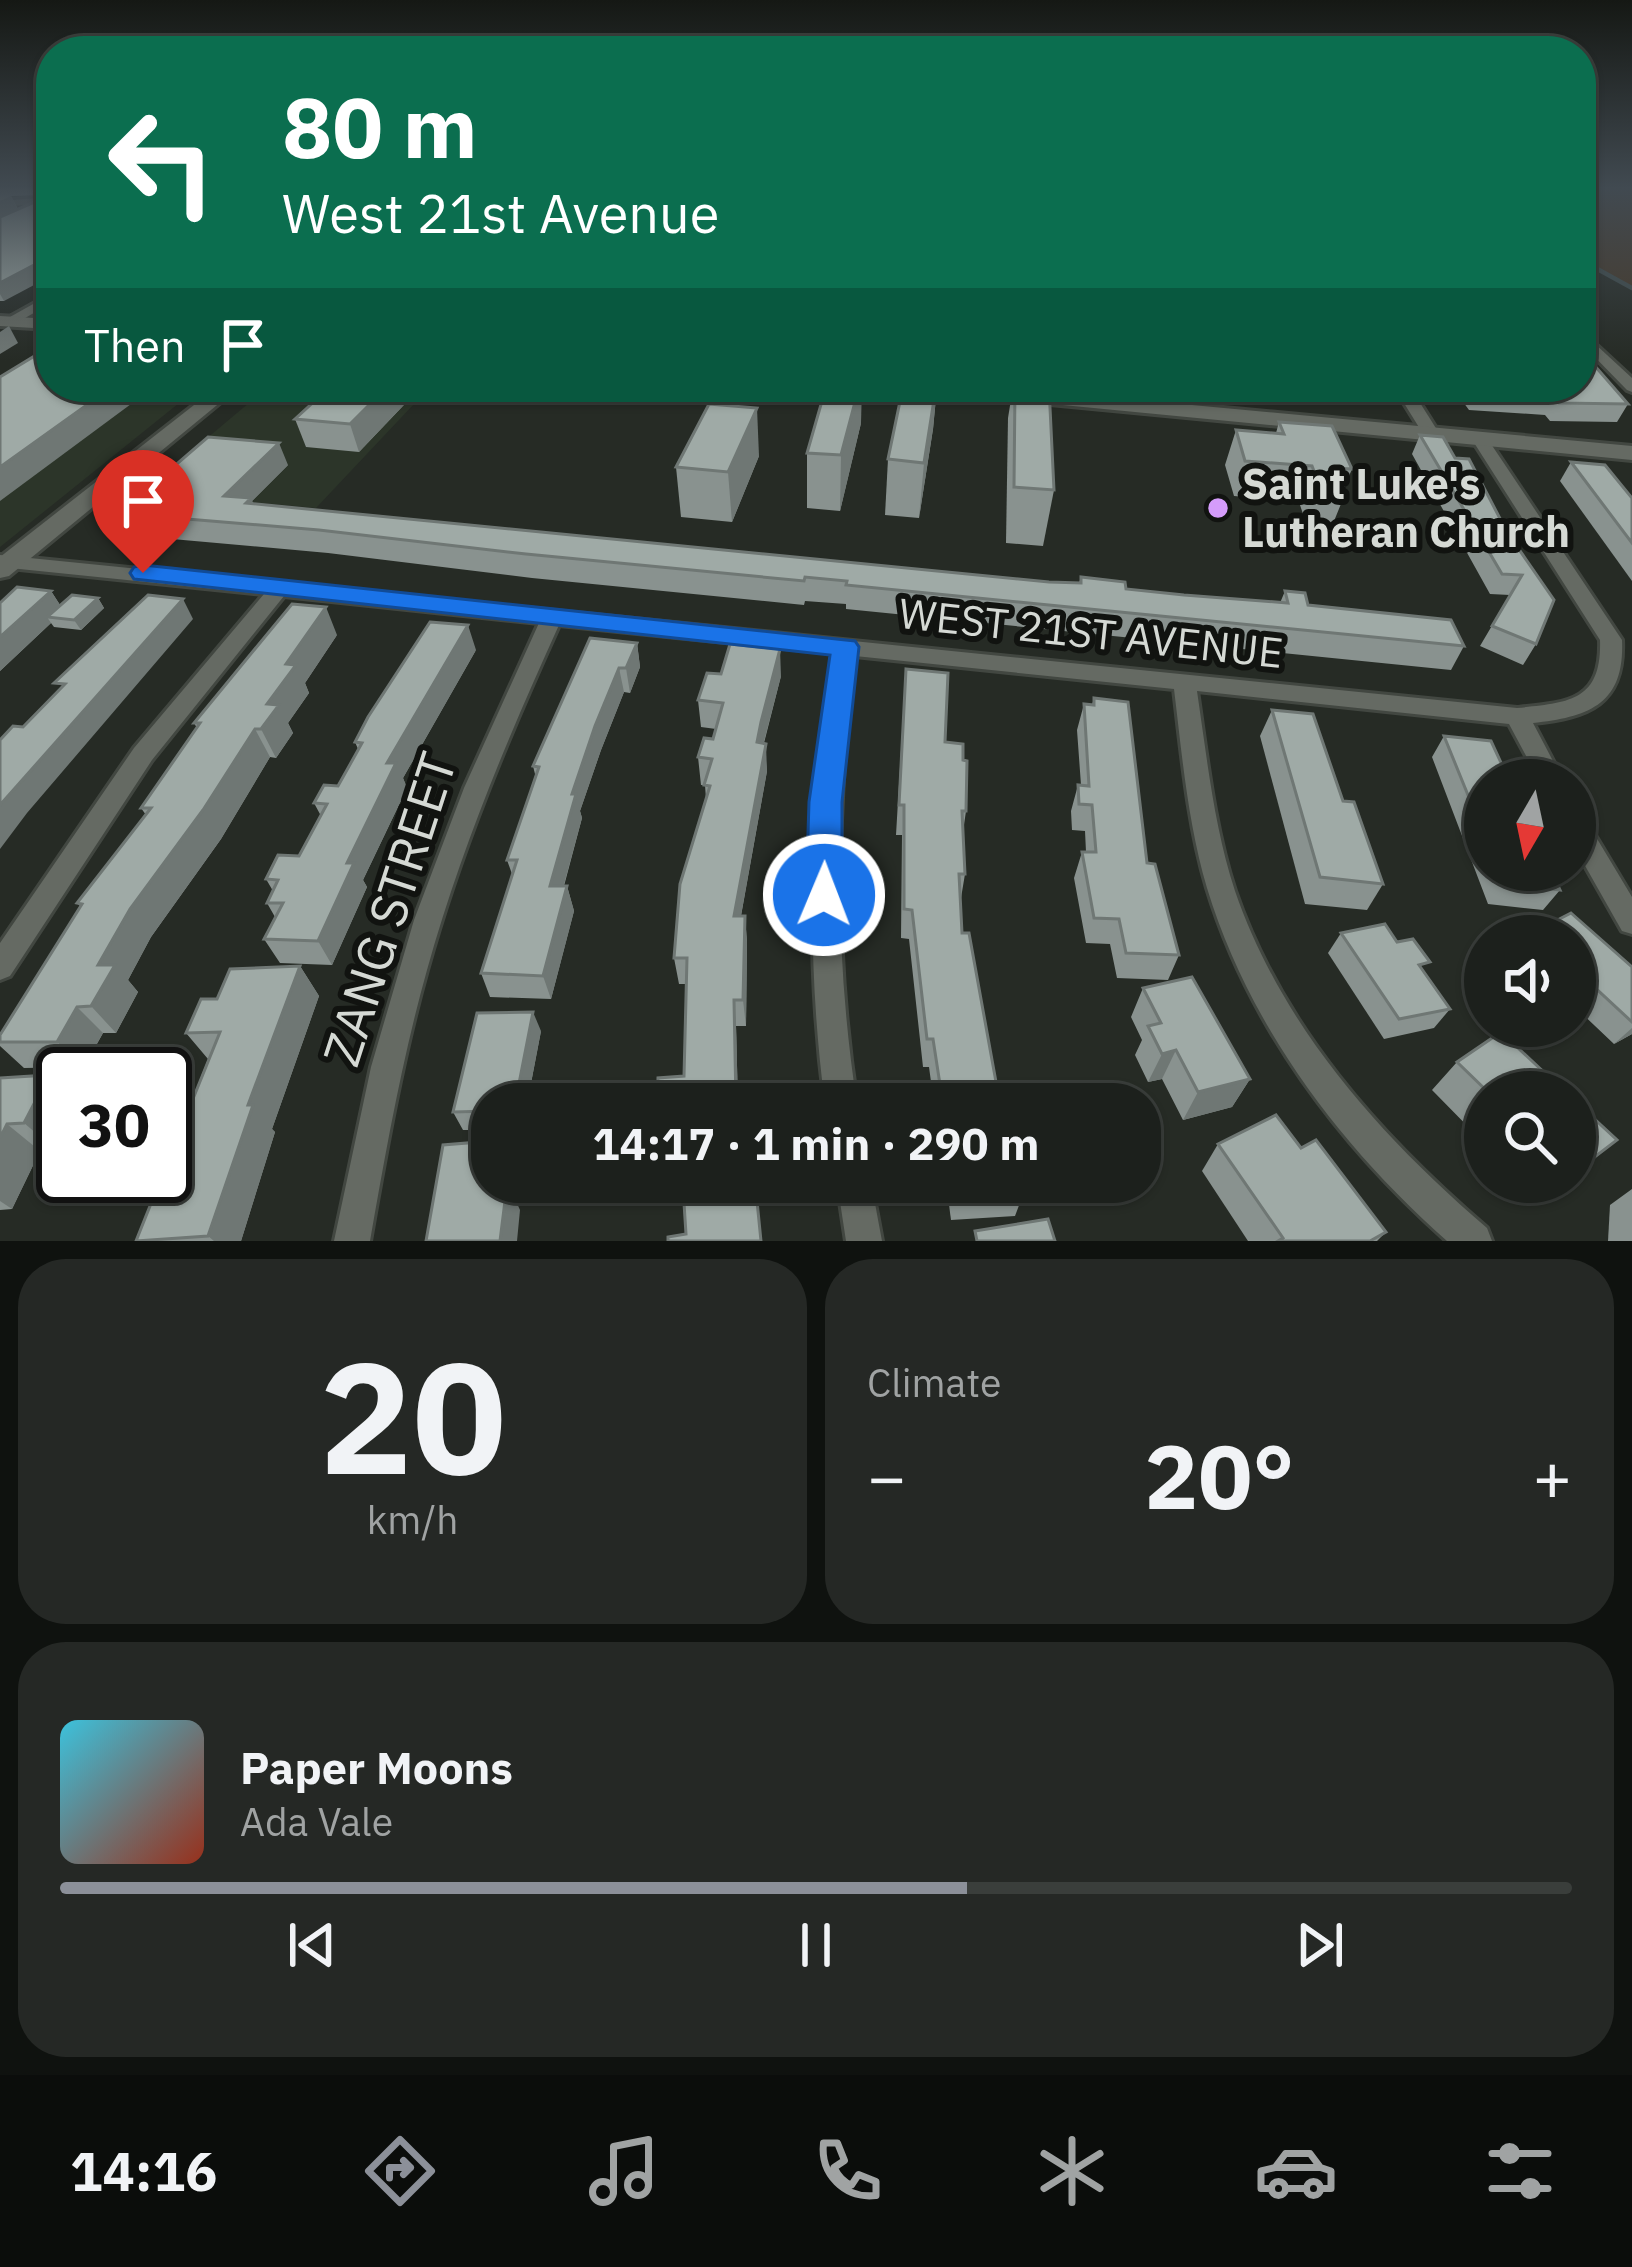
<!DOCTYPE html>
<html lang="en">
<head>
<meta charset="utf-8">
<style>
  body { margin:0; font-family:"IBM Plex Sans",sans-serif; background:#252825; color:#f1f3f6; height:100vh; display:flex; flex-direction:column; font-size:45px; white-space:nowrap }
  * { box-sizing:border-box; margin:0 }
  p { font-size:39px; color:#a0a3a3 }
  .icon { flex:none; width:66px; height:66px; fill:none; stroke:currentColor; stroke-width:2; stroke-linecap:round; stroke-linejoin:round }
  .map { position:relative; height:1241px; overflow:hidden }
  .details { display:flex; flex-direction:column; gap:18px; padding:18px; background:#0f120f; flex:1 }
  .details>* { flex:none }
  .hud { position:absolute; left:36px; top:36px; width:1560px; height:366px; border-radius:48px; box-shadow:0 3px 9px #0004,0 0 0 3px #3a3e3b; background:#0b6e4f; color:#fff; overflow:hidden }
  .needle { width:78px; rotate:189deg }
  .fabs { position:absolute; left:1464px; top:759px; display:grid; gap:24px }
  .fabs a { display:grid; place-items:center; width:132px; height:132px; border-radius:50%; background:#1c201c; box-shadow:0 3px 9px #0004,0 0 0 3px #3a3e3b; font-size:60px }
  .speed { position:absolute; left:36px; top:1047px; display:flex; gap:24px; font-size:60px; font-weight:700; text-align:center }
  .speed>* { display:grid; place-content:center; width:156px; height:156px; border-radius:50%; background:#1c201c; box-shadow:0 3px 9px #0004,0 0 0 3px #3a3e3b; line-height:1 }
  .speed .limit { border:6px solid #111; border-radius:18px; background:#fff; color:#111 }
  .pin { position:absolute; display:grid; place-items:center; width:102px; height:102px; color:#fff; margin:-123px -51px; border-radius:50% 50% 50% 0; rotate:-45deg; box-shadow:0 0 12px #0007 }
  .pin .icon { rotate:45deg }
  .me { position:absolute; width:132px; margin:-66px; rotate:1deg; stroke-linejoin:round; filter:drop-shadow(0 0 9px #0008) }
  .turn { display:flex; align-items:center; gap:42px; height:252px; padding:0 48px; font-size:54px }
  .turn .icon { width:156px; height:156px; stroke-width:2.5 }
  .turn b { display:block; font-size:84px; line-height:102px }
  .then { display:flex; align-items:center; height:114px; padding:0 48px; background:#0003; gap:24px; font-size:45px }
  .big { font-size:90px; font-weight:800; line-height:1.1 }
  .details .tile { flex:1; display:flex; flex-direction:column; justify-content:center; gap:18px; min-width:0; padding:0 42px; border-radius:48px; background:#252825 }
  .details .dial { align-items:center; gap:0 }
  .dial b { font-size:156px; line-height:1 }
  .song { display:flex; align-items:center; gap:36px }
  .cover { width:144px; height:144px; border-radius:18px; background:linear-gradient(135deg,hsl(190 70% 55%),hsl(10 70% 35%)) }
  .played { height:12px; border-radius:6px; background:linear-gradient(90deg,#8c9099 60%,#3a3e3b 60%) }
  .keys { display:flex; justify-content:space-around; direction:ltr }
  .heat { display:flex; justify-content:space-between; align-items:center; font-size:66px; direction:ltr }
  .details .tiles { flex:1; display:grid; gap:18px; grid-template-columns:1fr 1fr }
  .tile:last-child { grid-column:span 2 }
  .trip { position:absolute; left:471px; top:1083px; width:690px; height:120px; border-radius:48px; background:#1c201c; box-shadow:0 3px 9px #0004,0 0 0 3px #3a3e3b; font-weight:800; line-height:120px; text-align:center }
  .menu { display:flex; height:192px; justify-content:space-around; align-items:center; background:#0b0d0b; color:#a0a3a3 }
  .menu .icon { width:84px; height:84px }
  .menu .selected { color:#8c9099 }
  .menu b { font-size:54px; color:#f1f3f6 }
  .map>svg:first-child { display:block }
  .built { fill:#2c3529 }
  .green { fill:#483826 }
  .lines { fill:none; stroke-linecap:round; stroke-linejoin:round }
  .stream { stroke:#414e4e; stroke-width:4.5 }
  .minor-casing { stroke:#424741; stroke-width:6 }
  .tertiary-casing { stroke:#424741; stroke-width:6 }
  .minor { fill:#656a63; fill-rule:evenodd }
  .tertiary { fill:#656a63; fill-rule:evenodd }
  .wall { fill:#89928f; fill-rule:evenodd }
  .shaded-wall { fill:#6f7774 }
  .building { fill:#9faaa6; stroke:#6f7774; stroke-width:3 }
  .route { fill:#1a73e8; stroke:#114b97; stroke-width:3 }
  .poi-dot { fill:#d59cfb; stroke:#111310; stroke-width:4.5 }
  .labels { text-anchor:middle; stroke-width:12; stroke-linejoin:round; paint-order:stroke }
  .poi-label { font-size:42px; font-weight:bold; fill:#d5d9d4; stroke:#111310; text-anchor:start }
  .street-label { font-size:42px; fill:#d5d9d4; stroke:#111310 }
  .near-street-label { font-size:51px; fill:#d5d9d4; stroke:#111310 }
</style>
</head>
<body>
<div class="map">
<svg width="1632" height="1241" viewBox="0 0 1632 1241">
  <rect width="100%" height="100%" fill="#262b25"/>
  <g class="built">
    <polygon points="103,387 199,387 0,547 0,459"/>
    <polygon points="268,387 430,387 316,508 143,492"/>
  </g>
  <polygon class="green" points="1581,187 1632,187 1632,288 1581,260"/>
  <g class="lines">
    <polyline class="stream" points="1581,260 1632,288"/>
    <g class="minor-casing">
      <g id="minor">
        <polygon points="51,197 51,203 0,207 0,201"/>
        <polygon points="51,294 51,303 13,325 1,322"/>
        <polygon points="1581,331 1632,378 1632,392 1627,390 1581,343"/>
        <polygon points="1166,387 1182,387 1184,411 1172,411"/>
        <polygon points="1394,387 1410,387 1439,433 1437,437 1425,437"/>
        <path d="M1479,433L1487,438L1622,640C1625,704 1589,717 1533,723L1563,780H1539L1509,724L1197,691C1207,758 1214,827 1235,891C1282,1027 1380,1136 1487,1228L1492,1241H1447C1340,1146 1249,1026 1207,888C1188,824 1182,755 1174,689L855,656C835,806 834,954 857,1104H825C805,952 810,804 833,653L559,625C508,737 460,851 427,970C402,1059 386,1150 370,1241H334L371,1067L414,920L464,788L539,623L284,596L152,760L10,976L0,980V943L134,748L264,594L0,567V555L1517,708C1569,703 1602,701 1600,640L1471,438Z"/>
        <polygon points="1575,814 1584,817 1632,897 1632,934 1622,931 1575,848"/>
        <polygon points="837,1182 871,1182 882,1241 846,1241"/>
      </g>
    </g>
    <g class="tertiary-casing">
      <g id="tertiary">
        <polygon points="0,316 51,319 51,329 0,326"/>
        <polygon points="217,387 239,387 9,576 0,578 0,557"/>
        <polygon points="927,387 1000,387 1632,446 1632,460 937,393"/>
      </g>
    </g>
    <use href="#minor" class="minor"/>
    <use href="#tertiary" class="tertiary"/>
  </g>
  <g class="wall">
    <path d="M0,187H51L4,301H0ZM46,195L18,209L11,196Z"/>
    <polygon points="421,387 359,452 306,447 295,419"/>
    <polygon points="937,387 933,429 919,518 885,515 888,459"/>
    <polygon points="1013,387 1049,387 1054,490 1043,546 1006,543 1008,418"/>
    <polygon points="1230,387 1265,387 1261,400 1233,398"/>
    <polygon points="1452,387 1581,387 1628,404 1617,422 1550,421 1545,415 1469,410"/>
    <polygon points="1279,422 1352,469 1343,490 1345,494 1330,531 1308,529 1299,502 1234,496 1225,465 1236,430 1276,433"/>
    <polygon points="861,423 840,511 807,508 807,453"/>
    <polygon points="1420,435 1455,458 1554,600 1536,644 1523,665 1480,646 1510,595 1490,594 1412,454"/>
    <polygon points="759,456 732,522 681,517 676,467"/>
    <polygon points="1571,462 1632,498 1632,581 1560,481"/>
    <polygon points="288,465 252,501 254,504 1049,582 1079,583 1081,577 1126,589 1280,603 1285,591 1308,605 1464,646 1451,670 846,609 846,604 805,601 804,605 532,578 328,553 116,534 103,512 142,494"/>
    <polygon points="51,591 60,605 98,598 104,608 81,630 54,627 51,623 0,671 0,603"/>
    <polygon points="337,635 305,683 309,693 288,723 293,733 276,758 270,757 221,839 151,937 128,980 138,992 116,1033 103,1033 84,1067 24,1068 0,1046 0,1035 80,906 77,903 146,815 141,808 197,728 194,723"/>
    <polygon points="637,643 640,667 630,693 624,692 601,750 580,811 582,818 564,886 567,886 574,911 551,999 490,997 481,973 512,874 507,860 536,778 533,766"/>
    <polygon points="476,650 403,778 407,788 363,880 367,887 332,965 280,963 264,939 275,917 267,903 273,891 266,879 299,856 321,816 314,803 338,786 358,749 355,742"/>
    <polygon points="781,676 764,743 767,771 741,916 745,916 747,942 746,1026 736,1026 738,1104 657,1104 684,1076 687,984 679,984 674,958 706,799 705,785 701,785 698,757 713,739 716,729 701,727 698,700"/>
    <polygon points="1094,698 1179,955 1168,980 1117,978 1110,944 1086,943 1074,878 1082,852 1086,852 1085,831 1072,830 1071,811 1078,785 1081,785 1077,730 1084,704 1092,705"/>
    <polygon points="904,699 963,760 966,811 963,832 965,874 960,904 962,933 1000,1104 934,1104 929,1067 923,1067 909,939 901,938 902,835 896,835"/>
    <polygon points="1272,710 1343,801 1383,884 1367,910 1305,904 1260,736"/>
    <polygon points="1444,736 1485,780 1485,870 1551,870 1560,890 1543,910 1488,904 1432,757"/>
    <polygon points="1571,913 1632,967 1632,1034 1614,1044 1575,1007 1575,936 1534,936 1540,929"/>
    <polygon points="1341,933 1397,942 1423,971 1450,1009 1434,1028 1384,1039 1328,953"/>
    <polygon points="300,966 319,996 272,1129 275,1132 241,1241 136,1241 208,1059 186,1033 217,999"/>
    <polygon points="1143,988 1250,1079 1232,1107 1183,1120 1162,1079 1148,1082 1135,1055 1142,1040 1131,1017"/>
    <polygon points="541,1031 527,1104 492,1104 492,1130 463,1130 453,1112"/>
    <polygon points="1457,1062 1565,1092 1485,1092 1485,1144 1432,1090"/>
    <polygon points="49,1075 63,1088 63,1136 56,1150 40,1151 12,1209 0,1210 0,1078"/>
    <polygon points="1218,1144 1301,1148 1386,1232 1377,1241 1248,1241 1202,1171"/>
    <polygon points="946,1182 1022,1182 1024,1192 1015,1216 951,1220"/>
    <polygon points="1522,1182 1564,1182 1540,1201"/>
    <polygon points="1632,1189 1632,1241 1608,1241 1610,1205"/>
  </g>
  <g class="shaded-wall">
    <polygon points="11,196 18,210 0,219 0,201"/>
    <polygon points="51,256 51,276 4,301 0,294 0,283"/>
    <polygon points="9,326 18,343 0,354 0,332"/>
    <polygon points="112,387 154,387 0,501 0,467"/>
    <polygon points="387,387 421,387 359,452 350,424"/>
    <polygon points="859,387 862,387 861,423 840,511 841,455"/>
    <polygon points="937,387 933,429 919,518 924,463"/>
    <polygon points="757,408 759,456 732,522 728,472"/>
    <polygon points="279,443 288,465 252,501 261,521 256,526 247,506 224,496"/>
    <polygon points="51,591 64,611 47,617 51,623 0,671 0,637"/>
    <polygon points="98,598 104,608 81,630 74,620"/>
    <polygon points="183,599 193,619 27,813 0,849 0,805"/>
    <polygon points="326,607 337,635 305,683 309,693 288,723 293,733 276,758 261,729 267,704 286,664"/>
    <polygon points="468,625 476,650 403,778 407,788 363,880 367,887 332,965 318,941 347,863 387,763"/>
    <polygon points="637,643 640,667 630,693 626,668"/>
    <polygon points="780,649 781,676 762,749 757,742 761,722"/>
    <polygon points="619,668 624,692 601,750 580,811 582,818 557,910 550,886 572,794 595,726"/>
    <polygon points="255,729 270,757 221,839 151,937 128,980 138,992 116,1033 91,1006 98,965 130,909"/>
    <polygon points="766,744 767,771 736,943 734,916"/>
    <polygon points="567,886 574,911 551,999 543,976"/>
    <polygon points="745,916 747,942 746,1026 743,1000"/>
    <polygon points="300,966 319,996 272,1129 275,1132 241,1241 214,1241 208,1236 248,1105"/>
    <polygon points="734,1000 736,1026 738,1104 736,1104"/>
    <polygon points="77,1007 103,1033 84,1067 57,1042"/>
    <polygon points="533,1012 541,1031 527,1104 515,1104"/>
    <polygon points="1632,1028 1632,1034 1614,1044"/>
    <polygon points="1176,1050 1162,1079 1148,1082 1162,1054"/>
    <polygon points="49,1075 63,1088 63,1136 56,1150 24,1123"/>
    <polygon points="1250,1079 1232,1107 1183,1120 1198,1092"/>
    <polygon points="7,1124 40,1151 12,1209 0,1201 0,1138"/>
    <polygon points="502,1182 518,1182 516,1201 520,1210 517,1241 500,1241"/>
  </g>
  <g class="building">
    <polygon points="47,187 51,187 51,256 0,283 0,217 46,197"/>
    <polygon points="51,346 51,387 112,387 0,467 0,377"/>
    <polygon points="1581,350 1628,404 1559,403 1554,398 1477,393 1473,387 1581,387"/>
    <polygon points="330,387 387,387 350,424 295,419"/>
    <polygon points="826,387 859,387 841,455 807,453"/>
    <polygon points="903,387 936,387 924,463 888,459"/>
    <polygon points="1015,387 1049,387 1054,490 1014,487"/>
    <polygon points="709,404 757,408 728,472 676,467"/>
    <polygon points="1279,422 1332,426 1352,469 1333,468 1345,494 1322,492 1312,466 1245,461 1236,430 1284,434"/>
    <polygon points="1420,435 1443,437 1455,458 1469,459 1507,532 1554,600 1536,644 1492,626 1522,575 1502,574"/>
    <polygon points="208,437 279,443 224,496 251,498 246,503 1049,582 1081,583 1081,577 1125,582 1126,589 1184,595 1288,603 1285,591 1305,593 1308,605 1451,620 1464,646 846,585 847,581 805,577 804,581 526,554 319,530 103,512 126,493 142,494"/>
    <polygon points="1571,462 1605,465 1632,498 1632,543"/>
    <polygon points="17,587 51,591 0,637 0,603"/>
    <polygon points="72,595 98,598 74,620 47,617"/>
    <polygon points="148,595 183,599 0,805 0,740 13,726 23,727 65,684 54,683"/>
    <polygon points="292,604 326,607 286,664 296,665 267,704 279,705 261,729 255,729 203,810 130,909 98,965 115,965 91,1006 77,1007 57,1042 0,1042 0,1035 82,904 77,903 151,808 141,808 200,723 194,723"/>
    <polygon points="430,622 468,625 387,763 396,763 347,863 354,863 318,941 264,939 283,903 267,903 278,880 266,879 278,855 299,856 327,804 314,803 324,785 338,786 362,743 355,742 368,717"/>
    <polygon points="590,638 637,643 626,668 619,668 595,726 572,794 576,794 550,886 567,886 543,976 481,973 517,860 507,860 539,767 533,766"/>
    <polygon points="730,644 780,649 761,722 757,742 766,744 734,916 745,916 743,1000 734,1000 736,1104 657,1104 658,1078 684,1076 687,958 674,958 680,884 710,786 704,785 712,759 698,757 704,738 713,739 723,703 698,700 707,673 721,674"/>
    <polygon points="906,669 948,673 945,742 963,744 963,760 967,761 966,811 962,811 965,874 959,874 962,933 969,933 1000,1104 943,1104 933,1039 927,1039 912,910 904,909 904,805 899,805"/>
    <polygon points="1094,698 1128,702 1147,863 1155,864 1179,955 1126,953 1119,919 1094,918 1082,852 1096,852 1092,805 1079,804 1078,785 1089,786 1084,704 1094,705"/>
    <polygon points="1272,710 1313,714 1343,801 1354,802 1383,884 1320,877"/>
    <polygon points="1444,736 1491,741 1509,780 1485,780 1485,837"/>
    <polygon points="1498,870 1551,870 1560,890 1504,884"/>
    <polygon points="1571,913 1632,967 1632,1022 1575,969 1575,936 1548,936 1540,929"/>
    <polygon points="1385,924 1397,942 1413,939 1430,962 1419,965 1450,1009 1399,1019 1341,933"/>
    <polygon points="300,966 248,1105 253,1105 208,1236 136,1241 162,1176 165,1176 165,1168 220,1032 186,1033 201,999 217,999 230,969"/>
    <polygon points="1192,977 1250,1079 1198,1092 1176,1050 1162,1054 1148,1026 1161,1023 1143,988"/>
    <polygon points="533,1012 515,1104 492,1104 492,1111 453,1112 477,1013"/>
    <polygon points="1501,1032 1565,1092 1488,1092 1457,1062"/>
    <polygon points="49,1075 24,1123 7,1124 0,1138 0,1078"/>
    <polygon points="1575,1101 1617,1140 1575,1172"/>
    <polygon points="1276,1115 1301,1148 1316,1140 1386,1232 1370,1241 1278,1241 1283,1238 1218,1144"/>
    <polygon points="492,1141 492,1182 502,1182 502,1185 507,1185 500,1241 426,1241 443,1145"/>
    <polygon points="955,1182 1022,1182 1024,1192 957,1196"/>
    <polygon points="756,1191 761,1241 668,1241 668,1237 686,1234 684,1203"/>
    <polygon points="1048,1219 1055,1241 977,1241 975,1231"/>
  </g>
  <linearGradient id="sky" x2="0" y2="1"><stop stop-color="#151814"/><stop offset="0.52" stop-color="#414a51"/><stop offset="1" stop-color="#414a51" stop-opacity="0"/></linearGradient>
  <rect width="1632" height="361" fill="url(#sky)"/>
  <polygon class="route" points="143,565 855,641 859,647 842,802 842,895 837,906 824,911 811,906 806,895 809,802 830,655 134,579 130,573 134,567"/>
  <circle class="poi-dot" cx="1218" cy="508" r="12"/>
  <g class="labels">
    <g class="poi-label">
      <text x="1242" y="499">Saint Luke's<tspan x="1242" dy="48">Lutheran Church</tspan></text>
    </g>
    <g class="street-label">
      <text transform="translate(1091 633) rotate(6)" y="15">WEST 21ST AVENUE</text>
    </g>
    <g class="near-street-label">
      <text transform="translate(390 909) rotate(-72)" y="18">ZANG STREET</text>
    </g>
  </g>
</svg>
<div class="fabs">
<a><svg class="needle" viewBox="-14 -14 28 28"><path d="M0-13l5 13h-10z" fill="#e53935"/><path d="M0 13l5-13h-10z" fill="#a0a3a3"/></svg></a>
<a><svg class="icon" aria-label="sound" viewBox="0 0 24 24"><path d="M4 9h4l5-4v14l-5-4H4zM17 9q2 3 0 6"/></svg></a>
<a><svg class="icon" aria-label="search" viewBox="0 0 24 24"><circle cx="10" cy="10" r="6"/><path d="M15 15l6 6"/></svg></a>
</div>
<div class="speed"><div class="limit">30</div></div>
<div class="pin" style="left:143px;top:573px;background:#d93025"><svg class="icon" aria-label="arrive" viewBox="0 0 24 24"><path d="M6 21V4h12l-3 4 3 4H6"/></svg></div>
<svg class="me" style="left:824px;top:895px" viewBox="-20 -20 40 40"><circle r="17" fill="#1a73e8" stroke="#fff" stroke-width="3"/><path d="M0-11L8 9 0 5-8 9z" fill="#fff"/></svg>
<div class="trip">14:17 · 1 min · 290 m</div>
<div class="hud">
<div class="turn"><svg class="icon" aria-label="left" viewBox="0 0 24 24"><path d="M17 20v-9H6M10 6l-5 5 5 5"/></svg><div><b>80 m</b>West 21st Avenue</div></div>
<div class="then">Then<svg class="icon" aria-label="arrive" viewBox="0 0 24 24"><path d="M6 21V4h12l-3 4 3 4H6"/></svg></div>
</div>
</div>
<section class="details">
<div class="tiles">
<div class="tile dial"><b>20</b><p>km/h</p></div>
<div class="tile"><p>Climate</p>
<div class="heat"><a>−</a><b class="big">20°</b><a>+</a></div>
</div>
<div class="tile">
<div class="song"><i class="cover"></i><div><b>Paper Moons</b><p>Ada Vale</p></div></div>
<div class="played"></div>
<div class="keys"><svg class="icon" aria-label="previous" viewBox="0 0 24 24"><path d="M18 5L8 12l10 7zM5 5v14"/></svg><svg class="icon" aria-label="pause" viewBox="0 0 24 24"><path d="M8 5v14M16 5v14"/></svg><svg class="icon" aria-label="next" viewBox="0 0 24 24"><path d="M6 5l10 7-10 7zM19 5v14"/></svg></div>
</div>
</div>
</section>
<nav class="menu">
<b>14:16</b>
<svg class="icon selected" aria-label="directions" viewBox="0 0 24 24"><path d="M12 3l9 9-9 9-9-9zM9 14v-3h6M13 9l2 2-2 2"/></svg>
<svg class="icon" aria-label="music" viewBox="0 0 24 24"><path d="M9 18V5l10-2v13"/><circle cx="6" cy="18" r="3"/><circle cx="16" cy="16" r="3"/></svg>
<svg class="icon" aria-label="phone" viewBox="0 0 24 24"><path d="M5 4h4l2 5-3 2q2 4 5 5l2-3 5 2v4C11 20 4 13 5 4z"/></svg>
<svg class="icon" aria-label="climate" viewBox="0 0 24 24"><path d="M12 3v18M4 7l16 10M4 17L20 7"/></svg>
<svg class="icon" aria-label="car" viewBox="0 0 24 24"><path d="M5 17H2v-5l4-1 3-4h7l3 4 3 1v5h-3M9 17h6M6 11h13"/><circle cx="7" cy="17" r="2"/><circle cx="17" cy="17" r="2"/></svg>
<svg class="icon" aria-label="filters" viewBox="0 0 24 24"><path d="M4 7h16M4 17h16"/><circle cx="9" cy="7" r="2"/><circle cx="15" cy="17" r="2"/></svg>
</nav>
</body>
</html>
